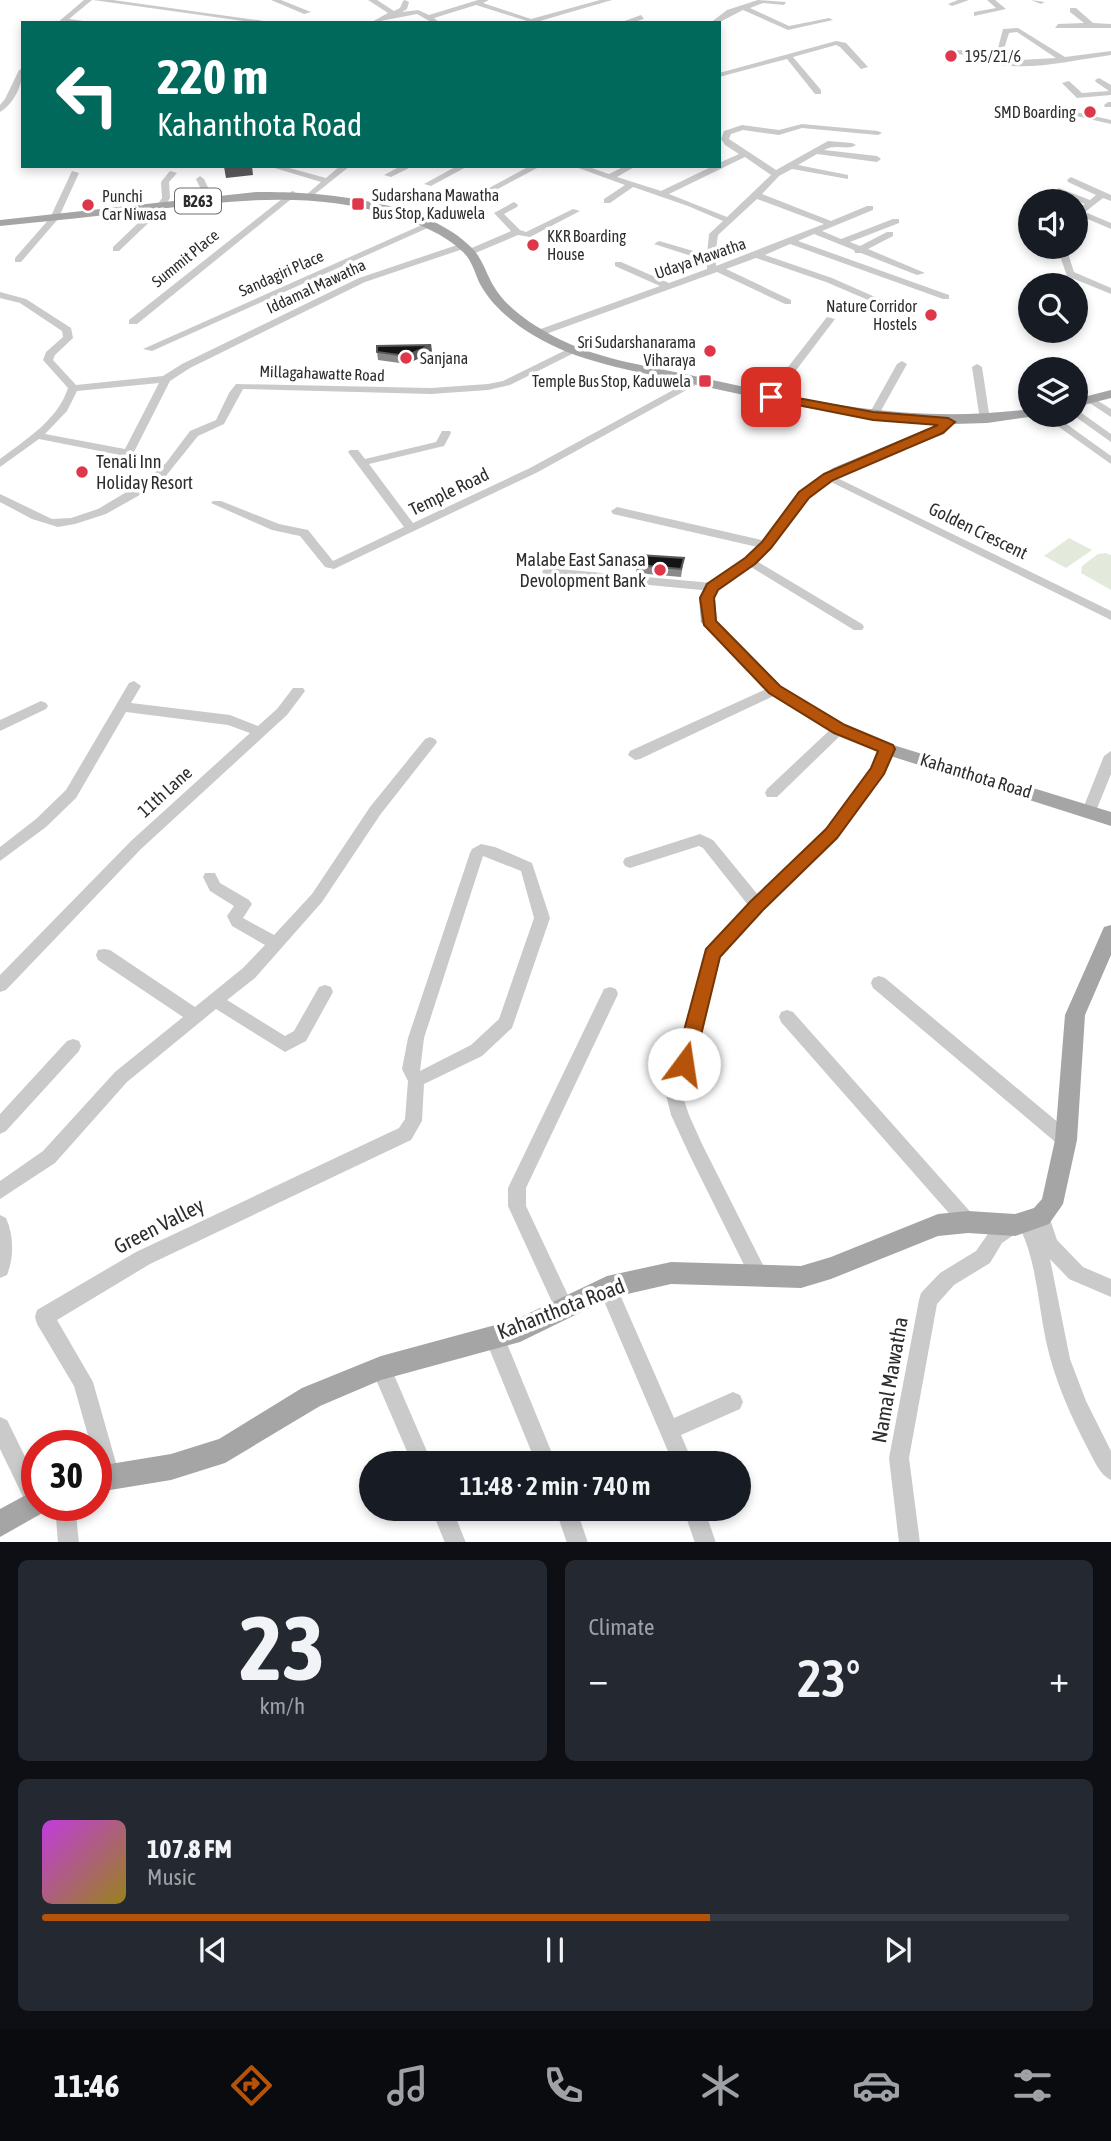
<!DOCTYPE html>
<html lang="en">
<head>
<meta charset="utf-8">
<style>
  body { margin:0; font-family:"Asap Condensed",sans-serif; background:#242831; color:#f1f3f6; height:100vh; display:flex; flex-direction:column; font-size:26px; white-space:nowrap }
  * { box-sizing:border-box; margin:0 }
  p { font-size:23px; color:#9ea1a6 }
  .icon { flex:none; width:38px; height:38px; fill:none; stroke:currentColor; stroke-width:2; stroke-linecap:round; stroke-linejoin:round }
  .map { position:relative; height:1542px; overflow:hidden }
  .panel { display:flex; flex-direction:column; gap:18px; padding:18px; background:#0d0f14; flex:1 }
  .panel>* { flex:none }
  .banner { position:absolute; left:21px; top:21px; width:700px; height:147px; border-radius:0px; box-shadow:0 4px 10px #0003; background:#00695c; color:#fff; overflow:hidden }
  .tools { position:absolute; left:1018px; top:189px; display:grid; gap:14px }
  .tools a { display:grid; place-items:center; width:70px; height:70px; border-radius:50%; background:#171b24; box-shadow:0 4px 10px #0003; font-size:35px }
  .speed { position:absolute; left:21px; top:1430px; display:flex; gap:14px; font-size:35px; font-weight:700; text-align:center }
  .speed>* { display:grid; place-content:center; width:91px; height:91px; border-radius:50%; background:#171b24; box-shadow:0 4px 10px #0003; line-height:1 }
  .speed .limit { border:10px solid #d22; background:#fff; color:#111 }
  .pin { position:absolute; display:grid; place-items:center; width:60px; height:60px; color:#fff; margin:-30px; border-radius:14px; box-shadow:0 4px 10px #0006 }
  .me { position:absolute; width:77px; margin:-38px; rotate:14deg; stroke-linejoin:round; filter:drop-shadow(0 0 5px #0008) }
  .turn { display:flex; align-items:center; gap:24px; height:147px; padding:0 21px; font-size:32px }
  .turn .icon { width:91px; height:91px; stroke-width:2.5 }
  .turn b { display:block; font-size:49px; line-height:60px }
  .big { font-size:52px; font-weight:600; line-height:1.1 }
  .panel .tile { flex:1; display:flex; flex-direction:column; justify-content:center; gap:10px; min-width:0; padding:0 24px; border-radius:10px; background:#242831 }
  .panel .dial { align-items:center; gap:0 }
  .dial b { font-size:91px; line-height:1 }
  .song { display:flex; align-items:center; gap:21px }
  .cover { width:84px; height:84px; border-radius:10px; background:linear-gradient(135deg,hsl(290 70% 55%),hsl(50 70% 35%)) }
  .played { height:7px; border-radius:4px; background:linear-gradient(90deg,#b45309 65%,#363941 65%) }
  .keys { display:flex; justify-content:space-around; direction:ltr }
  .heat { display:flex; justify-content:space-between; align-items:center; font-size:38px; direction:ltr }
  .panel .tiles { flex:1; display:grid; gap:18px; grid-template-columns:1fr 1fr }
  .tile:last-child { grid-column:span 2 }
  .trip { position:absolute; left:359px; top:1451px; width:392px; height:70px; border-radius:35px; background:#171b24; box-shadow:0 4px 10px #0003; font-weight:600; line-height:70px; text-align:center }
  .menu { display:flex; height:112px; justify-content:space-around; align-items:center; background:#090b0e; color:#9ea1a6 }
  .menu .icon { width:49px; height:49px }
  .menu .active { color:#b45309 }
  .menu b { font-size:32px; color:#f1f3f6 }
  .map>svg:first-child { display:block }
  .green { fill:#e4eadb }
  .lines { fill:none; stroke-linecap:round; stroke-linejoin:round }
  .minor { fill:#cacaca; fill-rule:evenodd }
  .major { fill:#a5a5a5; fill-rule:evenodd }
  .wall { fill:#8a8a8a }
  .shaded-wall { fill:#5a5a5a }
  .building { fill:#141414; stroke:#5a5a5a; stroke-width:2 }
  .route { fill:#b45309; stroke:#753606; stroke-width:2 }
  .poi-dot { fill:#dd3749; stroke:#fff; stroke-width:2.5 }
  .labels { text-anchor:middle; stroke-width:7; stroke-linejoin:round; paint-order:stroke }
  .far-poi-label { font-size:16px; fill:#2d2d2d; stroke:#fff; text-anchor:start }
  .shield { fill:#fff; stroke:#6c6c6c; stroke-width:2 }
  .shield-label { font-size:16px; font-weight:bold; fill:#2d2d2d }
  .far-street-label { font-size:16px; fill:#2d2d2d; stroke:#fff }
  .poi-label { font-size:18px; fill:#2d2d2d; stroke:#fff; text-anchor:start }
  .street-label { font-size:18px; fill:#2d2d2d; stroke:#fff }
  .near-street-label { font-size:21px; fill:#2d2d2d; stroke:#fff }
</style>
</head>
<body>
<div class="map">
<svg width="1111" height="1543" viewBox="0 0 1111 1543">
  <rect width="100%" height="100%" fill="#fff"/>
  <g class="green">
    <polygon points="1069,538 1092,550 1066,568 1044,556"/>
    <polygon points="1106,553 1111,555 1111,590 1081,573 1082,566 1098,554"/>
  </g>
  <g class="lines">
    <g class="minor">
      <polygon points="84,0 92,0 69,19 98,23 57,23"/>
      <polygon points="93,0 113,0 264,21 257,23"/>
      <polygon points="271,0 281,0 311,12 304,14"/>
      <polygon points="368,0 377,0 394,11 400,8 403,1 405,0 409,2 407,9 402,12 418,10 429,15 478,0 489,0 483,3 531,19 600,0 612,0 533,23 476,5 434,18 440,23 433,23 417,14 370,23 388,13"/>
      <polygon points="758,0 786,2 784,5 763,3 750,8 789,26 829,18 833,20 788,30 743,10 718,23 710,23 727,10"/>
      <polygon points="958,0 969,0 952,6 948,4"/>
      <polygon points="987,0 995,0 1006,9 974,16 974,12 996,8"/>
      <polygon points="1031,0 1045,2 1041,4"/>
      <polygon points="1070,8 1076,8 1093,23 1111,24 1111,28 1055,28 1058,24 1084,23 1070,12"/>
      <polygon points="641,15 644,19 630,23 619,23"/>
      <path d="M1018,28L1065,57L1111,51V55C1074,60 1036,70 999,65L997,57L955,54L951,52L955,50L997,52L1003,29ZM1017,32L1056,58L1005,61L1004,49L1009,33Z"/>
      <polygon points="836,41 846,43 868,67 861,69 840,47 836,45 793,57 821,90 821,94 815,94 787,59 719,77 719,73"/>
      <path d="M23,68C23,84 14,104 0,112V105L5,99L19,70Z"/>
      <polygon points="1099,78 1111,85 1111,95 1077,98 1062,83 1069,81 1082,93 1109,91 1096,82 1095,80"/>
      <polygon points="1108,102 1111,102 1111,107 1105,107 1104,105"/>
      <polygon points="1076,112 1111,120 1111,124 1076,116 1062,119 1058,117"/>
      <path d="M802,124L878,131L882,133L878,135L802,128L779,135L743,130L731,134L729,139L776,170L828,141L852,143L856,145C847,151 837,143 824,150L877,156L881,159L877,162L817,154L798,165L848,175V179L792,169L779,176L762,194L831,221L867,206H873V210L822,231L841,239L893,219H899V223L850,242L860,246L887,232H893V236L868,249L925,273L917,275L861,253H855L854,250L814,234L798,241L949,295V299H943L790,244L765,255L832,278L916,315L908,317L826,282L756,258L726,269L791,300V304H785L717,272L543,335H535V331L660,286L615,266V262H621L669,283L707,269V261L654,244L659,241L707,255L709,234L723,221L688,206L633,187L610,203H604V199L625,185L573,166H586L609,174L625,166H636L617,177L661,191L713,166H719V163L739,154L725,145L721,139L724,131L742,125L779,130ZM745,157L771,175L727,217L669,194ZM757,199L824,224L716,266V249L718,235Z"/>
      <polygon points="268,166 282,166 326,178 340,166 350,166 310,198 306,195 321,182"/>
      <polygon points="401,166 413,166 391,177 384,175"/>
      <polygon points="457,166 468,166 431,186 424,184"/>
      <polygon points="530,166 541,166 481,198 474,196"/>
      <polygon points="72,171 79,173 58,219 21,262 15,262 15,258 50,218"/>
      <polygon points="170,171 177,173 169,182 170,198 164,208 119,251 113,251 113,247 158,204 162,198 161,182"/>
      <polygon points="200,176 204,179 214,200 213,202 206,200 196,179"/>
      <polygon points="1071,177 1111,195 1111,201 1103,198 1085,212 1111,223 1111,229 1076,214 1076,210 1085,204 1056,193 1055,191 1059,188 1090,200 1096,195 1068,182 1067,180"/>
      <polygon points="292,191 295,192 295,196 137,324 129,324 129,320"/>
      <polygon points="514,202 518,205 517,207 504,214 520,230 526,232 573,209 580,211 530,237 518,235 473,254 467,254 467,250 511,231 494,213"/>
      <polygon points="424,224 432,226 152,351 143,349"/>
      <path d="M463,243L468,246L466,248L365,282L190,368L170,381L134,452L151,460V464H143L125,456L39,439L0,467V459C25,440 58,420 68,388L43,360L46,352L63,337L62,331L20,303L0,298V292L26,299L71,328L73,338L55,355L53,360L76,385L163,376L182,364L359,278ZM159,383L125,449L45,434L67,411L77,391Z"/>
      <polygon points="1057,247 1066,247 1074,272 1111,288 1111,294 1067,276"/>
      <polygon points="827,317 835,319 775,398 767,398 767,394"/>
      <polygon points="572,347 576,348 576,352 510,385 488,390 431,394 243,389 224,424 198,436 165,477 138,496 106,514 75,524 58,527 32,519 0,502 0,494 52,519 71,518 98,509 145,481 166,463 190,431 216,420 229,393 236,384 431,388 488,384 503,381"/>
      <polygon points="902,361 907,364 878,416 873,419 869,418 868,416 897,364"/>
      <polygon points="977,364 982,367 990,420 985,423 980,420 972,367"/>
      <polygon points="697,377 701,378 701,382 538,472 334,569 325,567 300,536 272,530 211,503 213,501 221,501 279,524 308,530 333,561 404,527 348,452 350,450 358,450 365,459 436,442 442,431 450,431 451,433 444,446 369,464 413,523 530,468"/>
      <polygon points="1092,397 1111,409 1111,417 1088,402 1087,400"/>
      <polygon points="1076,409 1111,434 1111,442 1073,415 1076,415"/>
      <polygon points="1042,415 1054,415 1111,456 1111,464"/>
      <polygon points="829,474 1111,611 1111,620 825,479 825,475"/>
      <polygon points="617,507 766,541 772,545 766,549 613,514 611,511"/>
      <polygon points="750,557 862,624 864,627 862,630 854,630 746,564 744,561"/>
      <polygon points="548,568 712,583 718,587 712,591 544,575 542,572 544,569"/>
      <polygon points="134,681 141,686 131,703 230,715 258,726 277,709 293,688 303,688 305,691 287,715 141,849 6,990 0,992 0,975 131,841 250,733 228,725 126,712 76,798 46,827 0,861 0,847 36,819 66,790 129,683"/>
      <polygon points="775,685 780,687 782,690 780,693 640,759 635,760 628,755 630,751"/>
      <polygon points="41,701 46,703 48,706 46,709 0,731 0,720"/>
      <polygon points="839,724 846,729 844,732 777,797 767,797 765,793 767,789 834,726"/>
      <polygon points="430,737 435,739 437,742 435,745 380,815 322,902 255,978 227,1000 285,1036 294,1031 319,987 325,985 331,987 333,992 306,1041 285,1052 216,1009 127,1082 55,1163 0,1199 0,1181 43,1151 115,1072 183,1017 98,960 96,955 98,950 104,949 110,950 195,1007 243,968 265,945 232,926 227,916 234,906 210,891 203,877 205,873 215,873 220,883 249,900 252,904 243,918 274,935 312,894 370,807 425,739"/>
      <polygon points="887,744 894,749 883,774 837,838 762,909 719,957 692,1064 681,1091 689,1115 702,1144 769,1277 767,1283 760,1286 753,1283 690,1156 671,1115 665,1091 676,1064 704,954 748,905 703,848 699,846 630,868 625,866 623,862 625,858 700,834 713,840 758,895 827,830 872,768 882,745"/>
      <polygon points="1111,751 1111,774 1096,811 1094,815 1084,815 1082,811 1104,756"/>
      <path d="M481,844L495,847L532,863L550,918L512,1028L482,1056L424,1084L422,1121L411,1140L150,1264L57,1320L93,1382L120,1477L117,1484L110,1487L103,1484L96,1464V1446H91L74,1386L37,1324L35,1317L37,1310L136,1252L399,1128L405,1119L408,1081L402,1069L408,1038L470,853L472,849ZM483,856L521,871L534,918L499,1019L471,1045L420,1071L424,1038Z"/>
      <polygon points="879,976 885,978 1072,1134 1075,1140 1072,1146 1066,1148 1060,1146 873,988 871,983 873,978"/>
      <polygon points="610,987 616,989 618,994 526,1188 526,1206 574,1308 572,1315 565,1317 558,1315 508,1206 508,1188 604,989"/>
      <polygon points="787,1010 793,1012 974,1216 977,1222 974,1228 968,1231 962,1228 781,1022 779,1017 781,1012"/>
      <polygon points="73,1039 79,1041 81,1046 79,1051 6,1131 0,1134 0,1114 67,1041"/>
      <path d="M1041,1208L1047,1210L1057,1240L1083,1267L1111,1279V1297L1069,1279L1050,1259L1070,1359L1086,1401L1111,1451V1480C1100,1475 1095,1462 1089,1451C1071,1417 1054,1379 1046,1341C1038,1304 1037,1265 1021,1230L1002,1243L990,1263L954,1285L937,1304L909,1458L920,1543H899L889,1458L919,1300L921,1293L940,1273L976,1251L990,1231L1014,1217L1019,1220L1027,1214L1032,1216L1035,1210Z"/>
      <path d="M0,1215L6,1218C14,1236 14,1257 7,1275L0,1278Z"/>
      <polygon points="607,1278 614,1281 674,1418 733,1392 740,1395 743,1402 740,1409 681,1435 693,1463 673,1463 598,1287 600,1281"/>
      <polygon points="494,1326 501,1329 556,1463 536,1463 484,1336 487,1329"/>
      <polygon points="381,1358 388,1361 432,1463 412,1463 371,1368 374,1361"/>
      <polygon points="0,1417 7,1420 37,1481 37,1505 45,1505 43,1509 36,1512 29,1509 0,1449"/>
      <polygon points="55,1505 75,1505 79,1543 58,1543"/>
      <polygon points="431,1508 452,1508 466,1543 445,1543"/>
      <polygon points="555,1508 576,1508 588,1543 567,1543"/>
      <polygon points="683,1508 704,1508 716,1543 695,1543"/>
    </g>
    <g class="major">
      <path d="M256,192C319,191 426,200 472,248C482,258 486,273 493,285C506,308 531,324 553,336C596,359 643,365 690,375C808,401 909,425 1031,409V415L1036,416L987,423L954,424L944,434L843,474L809,498L771,548L755,564L718,590L715,598L717,621L781,686L845,725L893,745L1111,812V826L881,753L833,733L769,694L701,622L699,598L707,583L745,558L761,542L799,492L833,468L939,424C852,420 768,400 684,382C632,370 579,363 533,335C512,322 492,306 480,284C475,274 472,260 463,252C444,234 418,223 393,216C313,191 239,200 158,209C105,215 53,221 0,226V220Z"/>
      <polygon points="1111,390 1111,398 1076,407 1076,399"/>
      <polygon points="1111,925 1111,955 1085,1015 1077,1140 1063,1204 1049,1224 1015,1236 968,1233 938,1236 831,1279 801,1288 671,1284 610,1298 520,1342 381,1380 320,1406 225,1463 171,1480 110,1490 96,1495 96,1469 110,1464 171,1454 219,1439 302,1388 381,1356 517,1319 607,1276 671,1262 801,1266 831,1257 938,1214 968,1211 1015,1214 1034,1208 1042,1199 1055,1140 1065,1015 1104,927"/>
      <polygon points="37,1489 37,1505 49,1505 46,1511 0,1537 0,1509"/>
    </g>
  </g>
  <g class="wall">
    <polygon points="431,345 432,352 407,364 378,360 377,352"/>
    <polygon points="684,558 681,577 636,573 637,565"/>
  </g>
  <g class="shaded-wall">
    <polygon points="252,166 253,175 226,178 224,167"/>
    <polygon points="431,345 432,352 407,364 406,356"/>
  </g>
  <g class="building">
    <polygon points="431,345 406,356 377,352 377,346"/>
    <polygon points="639,555 684,558 681,569 637,565"/>
  </g>
  <polygon class="route" points="771,393 873,412 948,418 955,422 943,433 833,480 809,498 771,548 755,564 718,590 714,598 716,621 780,686 845,725 893,745 895,749 884,774 837,838 763,910 720,957 694,1064 691,1070 684,1072 677,1070 675,1064 706,949 751,901 826,829 871,768 878,751 834,733 769,693 704,625 700,598 707,584 745,558 762,542 799,492 824,474 938,425 873,420 767,399 767,394"/>
  <g class="poi-dot">
    <circle cx="951" cy="56" r="7"/>
    <circle cx="1090" cy="112" r="7"/>
    <rect x="351" y="197" width="14" height="14" rx="3.5"/>
    <circle cx="88" cy="205" r="7"/>
    <circle cx="533" cy="245" r="7"/>
    <circle cx="931" cy="315" r="7"/>
    <circle cx="710" cy="351" r="7"/>
    <circle cx="406" cy="358" r="7"/>
    <rect x="698" y="374" width="14" height="14" rx="3.5"/>
    <circle cx="82" cy="472" r="7"/>
    <circle cx="660" cy="570" r="7"/>
  </g>
  <g class="labels">
    <g class="far-poi-label">
      <text x="965" y="62">195/21/6</text>
      <text x="1076" y="118" text-anchor="end">SMD Boarding</text>
      <text x="372" y="201">Sudarshana Mawatha<tspan x="372" dy="18">Bus Stop, Kaduwela</tspan></text>
      <text x="102" y="202">Punchi<tspan x="102" dy="18">Car Niwasa</tspan></text>
      <text x="547" y="242">KKR Boarding<tspan x="547" dy="18">House</tspan></text>
      <text x="917" y="312" text-anchor="end">Nature Corridor<tspan x="917" dy="18">Hostels</tspan></text>
      <text x="696" y="348" text-anchor="end">Sri Sudarshanarama<tspan x="696" dy="18">Viharaya</tspan></text>
      <text x="420" y="364">Sanjana</text>
      <text x="691" y="387" text-anchor="end">Temple Bus Stop, Kaduwela</text>
    </g>
    <rect class="shield" x="175" y="188.5" width="46" height="25" rx="5"/>
    <g class="shield-label">
      <text x="198" y="207">B263</text>
    </g>
    <g class="far-street-label">
      <text transform="translate(185 258) rotate(-39)" y="6">Summit Place</text>
      <text transform="translate(700 258) rotate(-19)" y="6">Udaya Mawatha</text>
      <text transform="translate(281 273) rotate(-24)" y="6">Sandagiri Place</text>
      <text transform="translate(316 286) rotate(-25)" y="6">Iddamal Mawatha</text>
      <text transform="translate(322 373) rotate(2)" y="6">Millagahawatte Road</text>
    </g>
    <g class="poi-label">
      <text x="96" y="468">Tenali Inn<tspan x="96" dy="21">Holiday Resort</tspan></text>
      <text x="646" y="566" text-anchor="end">Malabe East Sanasa<tspan x="646" dy="21">Devolopment Bank</tspan></text>
    </g>
    <g class="street-label">
      <text transform="translate(449 492) rotate(-26)" y="6">Temple Road</text>
      <text transform="translate(978 531) rotate(26)" y="6">Golden Crescent</text>
      <text transform="translate(976 776) rotate(17)" y="6">Kahanthota Road</text>
      <text transform="translate(165 792) rotate(-42)" y="6">11th Lane</text>
    </g>
    <g class="near-street-label">
      <text transform="translate(159 1226) rotate(-27)" y="7">Green Valley</text>
      <text transform="translate(561 1309) rotate(-21)" y="7">Kahanthota Road</text>
      <text transform="translate(890 1380) rotate(-80)" y="7">Namal Mawatha</text>
    </g>
  </g>
</svg>
<div class="tools">
<a><svg class="icon" aria-label="sound" viewBox="0 0 24 24"><path d="M4 9h4l5-4v14l-5-4H4zM17 9q2 3 0 6"/></svg></a>
<a><svg class="icon" aria-label="search" viewBox="0 0 24 24"><circle cx="10" cy="10" r="6"/><path d="M15 15l6 6"/></svg></a>
<a><svg class="icon" aria-label="layers" viewBox="0 0 24 24"><path d="M12 4l9 5-9 5-9-5zM3 14l9 5 9-5"/></svg></a>
</div>
<div class="speed"><div class="limit">30</div></div>
<div class="pin" style="left:771px;top:397px;background:#d93025"><svg class="icon" aria-label="arrive" viewBox="0 0 24 24"><path d="M6 21V4h12l-3 4 3 4H6"/></svg></div>
<svg class="me" style="left:684px;top:1064px" viewBox="-20 -20 40 40"><circle r="19" fill="#fff"/><path d="M0-13L10 11 0 6-10 11z" fill="#b45309"/></svg>
<div class="trip">11:48 · 2 min · 740 m</div>
<div class="banner">
<div class="turn"><svg class="icon" aria-label="left" viewBox="0 0 24 24"><path d="M17 20v-9H6M10 6l-5 5 5 5"/></svg><div><b>220 m</b>Kahanthota Road</div></div>
</div>
</div>
<section class="panel">
<div class="tiles">
<div class="tile dial"><b>23</b><p>km/h</p></div>
<div class="tile"><p>Climate</p>
<div class="heat"><a>−</a><b class="big">23°</b><a>+</a></div>
</div>
<div class="tile">
<div class="song"><i class="cover"></i><div><b>107.8 FM</b><p>Music</p></div></div>
<div class="played"></div>
<div class="keys"><svg class="icon" aria-label="previous" viewBox="0 0 24 24"><path d="M18 5L8 12l10 7zM5 5v14"/></svg><svg class="icon" aria-label="pause" viewBox="0 0 24 24"><path d="M8 5v14M16 5v14"/></svg><svg class="icon" aria-label="next" viewBox="0 0 24 24"><path d="M6 5l10 7-10 7zM19 5v14"/></svg></div>
</div>
</div>
</section>
<nav class="menu">
<b>11:46</b>
<svg class="icon active" aria-label="directions" viewBox="0 0 24 24"><path d="M12 3l9 9-9 9-9-9zM9 14v-3h6M13 9l2 2-2 2"/></svg>
<svg class="icon" aria-label="music" viewBox="0 0 24 24"><path d="M9 18V5l10-2v13"/><circle cx="6" cy="18" r="3"/><circle cx="16" cy="16" r="3"/></svg>
<svg class="icon" aria-label="phone" viewBox="0 0 24 24"><path d="M5 4h4l2 5-3 2q2 4 5 5l2-3 5 2v4C11 20 4 13 5 4z"/></svg>
<svg class="icon" aria-label="climate" viewBox="0 0 24 24"><path d="M12 3v18M4 7l16 10M4 17L20 7"/></svg>
<svg class="icon" aria-label="car" viewBox="0 0 24 24"><path d="M5 17H2v-5l4-1 3-4h7l3 4 3 1v5h-3M9 17h6M6 11h13"/><circle cx="7" cy="17" r="2"/><circle cx="17" cy="17" r="2"/></svg>
<svg class="icon" aria-label="filters" viewBox="0 0 24 24"><path d="M4 7h16M4 17h16"/><circle cx="9" cy="7" r="2"/><circle cx="15" cy="17" r="2"/></svg>
</nav>
</body>
</html>
